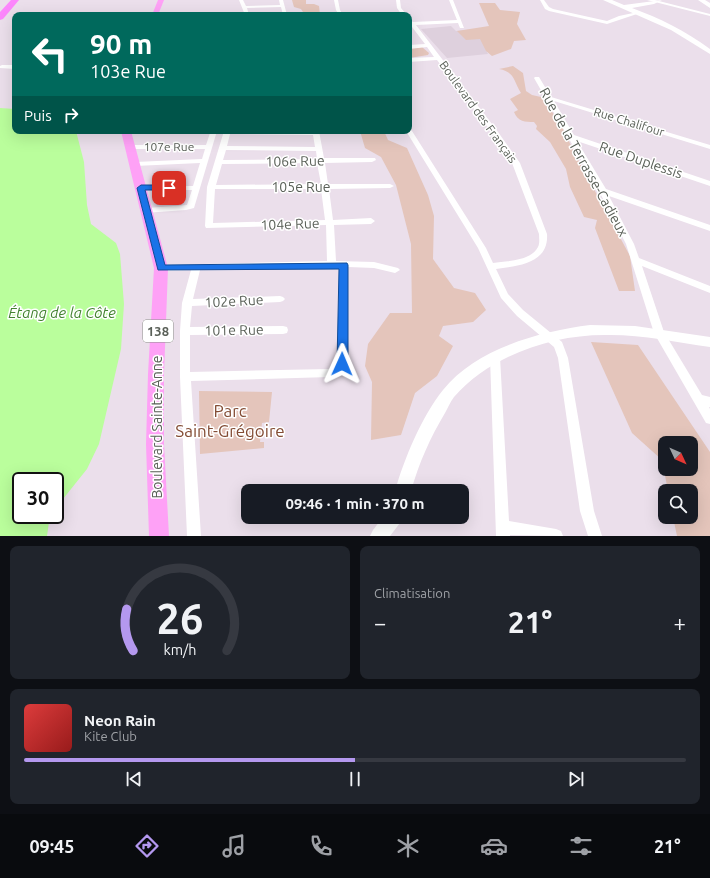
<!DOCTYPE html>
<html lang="fr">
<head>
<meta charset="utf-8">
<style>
  body { margin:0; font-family:Ubuntu,sans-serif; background:#20242c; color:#f1f3f6; height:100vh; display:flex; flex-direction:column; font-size:15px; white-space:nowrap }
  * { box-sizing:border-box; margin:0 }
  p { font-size:13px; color:#9ea1a6 }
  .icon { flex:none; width:22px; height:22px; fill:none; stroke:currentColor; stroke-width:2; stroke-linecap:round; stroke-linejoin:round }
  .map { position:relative; height:536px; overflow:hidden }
  .panel { display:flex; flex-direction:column; gap:10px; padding:10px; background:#0d0f14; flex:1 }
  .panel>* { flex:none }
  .guide { position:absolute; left:12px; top:12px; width:400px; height:122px; border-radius:8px; box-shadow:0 4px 16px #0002; background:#00695c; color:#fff; overflow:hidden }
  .needle { width:26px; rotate:134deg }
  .buttons { position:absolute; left:658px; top:436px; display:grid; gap:8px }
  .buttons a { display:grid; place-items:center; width:40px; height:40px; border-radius:8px; background:#171b24; box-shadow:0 4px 16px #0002; font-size:20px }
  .speed { position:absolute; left:12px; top:472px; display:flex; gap:8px; font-size:20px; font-weight:700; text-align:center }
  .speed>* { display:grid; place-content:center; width:52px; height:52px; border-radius:50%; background:#171b24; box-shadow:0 4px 16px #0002; line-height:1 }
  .speed .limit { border:2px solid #111; border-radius:6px; background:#fff; color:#111 }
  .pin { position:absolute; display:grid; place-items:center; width:34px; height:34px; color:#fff; margin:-17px; border-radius:8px; box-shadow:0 2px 6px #0006 }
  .me { position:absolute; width:44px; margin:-22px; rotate:1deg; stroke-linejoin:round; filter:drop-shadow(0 0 3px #0008) }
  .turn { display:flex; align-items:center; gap:14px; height:84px; padding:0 12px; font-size:18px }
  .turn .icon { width:52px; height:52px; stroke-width:2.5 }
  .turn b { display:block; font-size:28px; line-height:34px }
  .then { display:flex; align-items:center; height:38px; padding:0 12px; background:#0003; gap:8px; font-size:15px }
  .big { font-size:30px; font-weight:600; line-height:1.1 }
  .panel .widget { flex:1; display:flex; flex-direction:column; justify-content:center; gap:6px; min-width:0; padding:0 14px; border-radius:8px; background:#20242c }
  .panel .dial { align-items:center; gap:0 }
  .dial svg { height:104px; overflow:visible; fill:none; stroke:#363941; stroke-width:7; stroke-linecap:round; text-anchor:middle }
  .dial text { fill:#f1f3f6; stroke:none }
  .song { display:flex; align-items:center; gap:12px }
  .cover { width:48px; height:48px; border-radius:6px; background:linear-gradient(135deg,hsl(0 70% 55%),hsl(0 70% 35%)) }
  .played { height:4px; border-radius:2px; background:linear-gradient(90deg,#b498ef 50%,#363941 50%) }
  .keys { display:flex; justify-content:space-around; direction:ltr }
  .heat { display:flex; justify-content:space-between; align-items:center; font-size:22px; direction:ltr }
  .panel .tiles { flex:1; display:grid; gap:10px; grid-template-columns:1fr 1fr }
  .widget:last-child { grid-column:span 2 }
  .trip { position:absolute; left:241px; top:484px; width:228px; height:40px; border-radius:8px; background:#171b24; box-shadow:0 4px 16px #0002; font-weight:600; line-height:40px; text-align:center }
  .tabs { display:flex; height:64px; justify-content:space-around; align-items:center; background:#090b0e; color:#9ea1a6 }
  .tabs .icon { width:28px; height:28px }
  .tabs .selected { color:#b498ef }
  .tabs b { font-size:18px; color:#f1f3f6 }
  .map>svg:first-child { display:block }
  .education { fill:#ded0dd }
  .green { fill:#e4c5bb; fill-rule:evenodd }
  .water { fill:#bafe9c }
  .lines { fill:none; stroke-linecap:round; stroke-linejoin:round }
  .street { fill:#fff; fill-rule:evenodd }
  .secondary { fill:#fff; fill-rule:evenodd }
  .primary { fill:#fea1f6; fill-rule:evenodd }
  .highway { fill:#fc86fc; fill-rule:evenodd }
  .route { fill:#1a73e8; stroke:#114b97 }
  .labels { text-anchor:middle; stroke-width:3; stroke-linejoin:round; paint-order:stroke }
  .far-street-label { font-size:12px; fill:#5a6058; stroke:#fff }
  .shield { fill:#fff; stroke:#8c908a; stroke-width:1 }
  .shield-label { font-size:13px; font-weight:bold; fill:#5a6058 }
  .street-label { font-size:14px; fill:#5a6058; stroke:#fff }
  .water-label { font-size:15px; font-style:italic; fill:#438330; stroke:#fff }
  .near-park-label { font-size:17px; fill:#834c34; stroke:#fff }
</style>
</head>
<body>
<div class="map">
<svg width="710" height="536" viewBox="0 0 710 536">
  <rect width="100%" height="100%" fill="#ebdfeb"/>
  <polygon class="education" points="451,26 456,31 476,29 488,54 447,58 421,29"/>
  <g class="green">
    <polygon points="292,0 306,0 306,4 314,4 319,6 320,15 305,15 301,9 294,7"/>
    <polygon points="479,3 495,3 500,10 520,12 517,24 526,40 514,41 511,49 492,56 486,51 480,39 466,40 457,31 489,26"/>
    <polygon points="422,47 429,53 428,55 409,58 409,48"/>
    <path d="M513,66L523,73L526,91L532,95L541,97L561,124L574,152L630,256L635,291H619L595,228L597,220L584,217L570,187L566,169L550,142L536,129L537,126L534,122C525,122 518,122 514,112L518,110L510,99L521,93C513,80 515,72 499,69Z"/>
    <polygon points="360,131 384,131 388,140 407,148 428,195 434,216 433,259 454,288 475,293 486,310 473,322 443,326 439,336 453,346 437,376 415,393 401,435 371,440 372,382 365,366 368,344 390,313 412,313 411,244 396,185 381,157 365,148"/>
    <path d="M591,342L638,345L710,452V536H677L673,517H691V491H668L662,460L632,433ZM665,443H691V469H665Z"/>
    <polygon points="199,391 272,392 269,422 262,423 260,442 264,442 264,448 200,454"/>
  </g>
  <polygon class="water" points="0,108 15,109 15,131 76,131 84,162 87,205 91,224 116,243 120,254 124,304 121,349 99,444 87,469 55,509 55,481 21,481 21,515 50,515 47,536 0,536"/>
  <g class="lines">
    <g class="street">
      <polygon points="239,0 243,0 246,6 280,5 279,0 283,0 287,15 283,15 281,7 247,8 249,15 245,15"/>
      <polygon points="334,0 338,0 340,10 343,15 339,15 336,10"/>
      <polygon points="396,0 400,0 401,8 407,15 402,15 397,8"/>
      <path d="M449,0H453L464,28H460L458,23L416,25L498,132L520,163L547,234C549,263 519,266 496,269L508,294L523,310L562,342L568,358L594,511L602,536H588L580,511L558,358L554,347L517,316L501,298L478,248L406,131H409V129L412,131L486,248L493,263C507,261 531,261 538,247C540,243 539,238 539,234L512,163L493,134L437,60L409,62V58L434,57L427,47L409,49V45L425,44L409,23V19L413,22L457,20Z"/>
      <polygon points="540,0 544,0 549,7 553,9 607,21 619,16 638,12 640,13 607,24 549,11 545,9"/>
      <polygon points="647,0 655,0 710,14 710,16"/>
      <polygon points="2,65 15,65 15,69 0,68 0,66"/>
      <polygon points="535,77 539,77 551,97 710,145 710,149 554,101 574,135 710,181 710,186 577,141 606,189 710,225 710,231 609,196 634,244 639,258 710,286 710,293 642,266 664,332 702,395 710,397 710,407 709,407 710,409 710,424 706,423 654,333 626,244 599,191 534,78"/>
      <polygon points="123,131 217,131 194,208 186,210 144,213 143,211 147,208 187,205 192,190 141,190 137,188 141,186 193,186 200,163 135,166 131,164 135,162 202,159 205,149 130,149 126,147 130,145 206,145 210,133 126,133"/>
      <path d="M224,131H319L324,158H375L376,160L372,162L325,163L328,184H390L394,186L390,188L329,189L333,220L371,218L375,221L371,224L334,225L336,261L374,262L398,268L400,270L395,273L374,268L348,267L347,364L341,373L330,377L191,381L201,536H187L180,377V331L182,303L191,270L161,271L156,268L161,265L327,261L326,225L206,228L205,226L207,187ZM230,134L313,135L315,147L227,146ZM226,150L316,151L317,159L223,160ZM317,163L321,184L216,185L222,164ZM215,189H321L325,220L213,223ZM339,267L337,363L329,369L190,372V335L283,334L287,333L288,330L287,327L283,326L190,327L192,306L280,302L283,301L285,299L283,297L280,296L193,299L200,270Z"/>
      <polygon points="495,353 499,354 500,357 509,521 556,529 561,531 563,536 510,535 510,536 496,536 490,357 491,354"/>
    </g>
    <g class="secondary">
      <path d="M603,0H612L624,5L662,0L654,4L632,8C659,18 686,31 710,49V54L671,30Z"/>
      <polygon points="698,0 705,0 710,3 710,8"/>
      <path d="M590,325L635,326L710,337V347C675,342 640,334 604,335C551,335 490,356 454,397C450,402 448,408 445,413C430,438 419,463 411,491H395C404,459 422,416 443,390C475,349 541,331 590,325Z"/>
      <polygon points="383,517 403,517 400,523 390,536 370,536 373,530"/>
    </g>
    <g class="primary">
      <polygon points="158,0 164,0 158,15 152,15"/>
      <polygon points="121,131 131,131 168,268 164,374 164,444 169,536 149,536 146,444 148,374 154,268"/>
    </g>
    <polygon class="highway" points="11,0 19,0 3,19 0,20 0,12"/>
  </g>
  <polygon class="route" points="141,185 169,185 173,188 169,190 145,190 165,265 347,263 348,265 348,364 346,367 342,368 339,367 337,364 339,269 158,270 137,188"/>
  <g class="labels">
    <g class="far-street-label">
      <text transform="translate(478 112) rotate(54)" y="4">Boulevard des Français</text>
      <text transform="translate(629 122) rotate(17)" y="4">Rue Chalifour</text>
      <text x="169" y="151">107e Rue</text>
    </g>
    <rect class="shield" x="143" y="320" width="30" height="22" rx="3"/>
    <g class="shield-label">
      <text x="158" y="336">138</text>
    </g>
    <g class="street-label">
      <text transform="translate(641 160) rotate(19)" y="5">Rue Duplessis</text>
      <text transform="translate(295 161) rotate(-1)" y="5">106e Rue</text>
      <text transform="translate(584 162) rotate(61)" y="5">Rue de la Terrasse-Cadieux</text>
      <text x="301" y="192">105e Rue</text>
      <text transform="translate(290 224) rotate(-2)" y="5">104e Rue</text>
      <text transform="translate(234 301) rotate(-3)" y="5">102e Rue</text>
      <text transform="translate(234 330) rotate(-1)" y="5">101e Rue</text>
      <text transform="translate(157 427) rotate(-90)" y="5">Boulevard Sainte-Anne</text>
    </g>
    <g class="water-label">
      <text x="62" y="318">Étang de la Côte</text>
    </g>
    <g class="near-park-label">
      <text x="230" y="417">Parc<tspan x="230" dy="20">Saint-Grégoire</tspan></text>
    </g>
  </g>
</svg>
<div class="buttons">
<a><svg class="needle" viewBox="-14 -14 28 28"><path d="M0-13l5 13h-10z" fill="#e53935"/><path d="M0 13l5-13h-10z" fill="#9ea1a6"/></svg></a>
<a><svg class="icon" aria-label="search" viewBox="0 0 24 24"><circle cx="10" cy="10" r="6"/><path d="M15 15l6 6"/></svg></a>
</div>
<div class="speed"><div class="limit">30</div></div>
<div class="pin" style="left:169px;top:188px;background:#d93025"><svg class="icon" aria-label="arrive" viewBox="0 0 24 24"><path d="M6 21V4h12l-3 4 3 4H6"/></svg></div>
<svg class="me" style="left:342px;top:364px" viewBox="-20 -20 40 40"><path d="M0-17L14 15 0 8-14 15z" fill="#1a73e8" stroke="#fff" stroke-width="4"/></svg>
<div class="trip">09:46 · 1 min · 370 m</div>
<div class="guide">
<div class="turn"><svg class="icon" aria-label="left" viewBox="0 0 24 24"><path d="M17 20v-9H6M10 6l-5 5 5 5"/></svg><div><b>90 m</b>103e Rue</div></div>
<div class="then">Puis<svg class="icon" aria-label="right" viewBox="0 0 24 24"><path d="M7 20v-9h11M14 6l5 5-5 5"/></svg></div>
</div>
</div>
<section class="panel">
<div class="tiles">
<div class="widget dial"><svg viewBox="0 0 100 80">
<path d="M14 69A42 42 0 1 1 86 69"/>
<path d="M14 69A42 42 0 0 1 9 37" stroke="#b498ef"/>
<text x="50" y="56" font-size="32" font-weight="700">26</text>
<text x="50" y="72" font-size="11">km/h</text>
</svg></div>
<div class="widget"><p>Climatisation</p>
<div class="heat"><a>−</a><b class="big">21°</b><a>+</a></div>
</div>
<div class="widget">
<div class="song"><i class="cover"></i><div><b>Neon Rain</b><p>Kite Club</p></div></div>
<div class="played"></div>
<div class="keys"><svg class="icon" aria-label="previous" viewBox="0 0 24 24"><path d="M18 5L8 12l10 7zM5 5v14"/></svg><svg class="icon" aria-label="pause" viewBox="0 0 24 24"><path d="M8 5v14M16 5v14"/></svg><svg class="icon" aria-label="next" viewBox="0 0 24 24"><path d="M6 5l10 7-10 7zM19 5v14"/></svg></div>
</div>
</div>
</section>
<nav class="tabs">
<b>09:45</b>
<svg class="icon selected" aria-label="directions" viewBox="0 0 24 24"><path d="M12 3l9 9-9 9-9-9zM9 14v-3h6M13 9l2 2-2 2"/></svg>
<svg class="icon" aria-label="music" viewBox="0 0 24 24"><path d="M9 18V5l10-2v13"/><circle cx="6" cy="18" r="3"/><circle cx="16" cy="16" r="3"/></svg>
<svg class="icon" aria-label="phone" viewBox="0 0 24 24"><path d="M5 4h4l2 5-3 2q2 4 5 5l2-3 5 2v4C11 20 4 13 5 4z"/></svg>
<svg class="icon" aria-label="climate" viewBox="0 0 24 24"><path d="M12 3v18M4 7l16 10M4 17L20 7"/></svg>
<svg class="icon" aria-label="car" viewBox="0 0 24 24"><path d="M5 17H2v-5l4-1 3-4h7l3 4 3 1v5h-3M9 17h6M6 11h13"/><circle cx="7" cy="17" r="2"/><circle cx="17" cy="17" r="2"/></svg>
<svg class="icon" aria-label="filters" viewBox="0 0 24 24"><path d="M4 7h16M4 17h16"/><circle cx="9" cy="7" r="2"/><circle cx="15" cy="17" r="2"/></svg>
<b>21°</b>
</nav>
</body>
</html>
